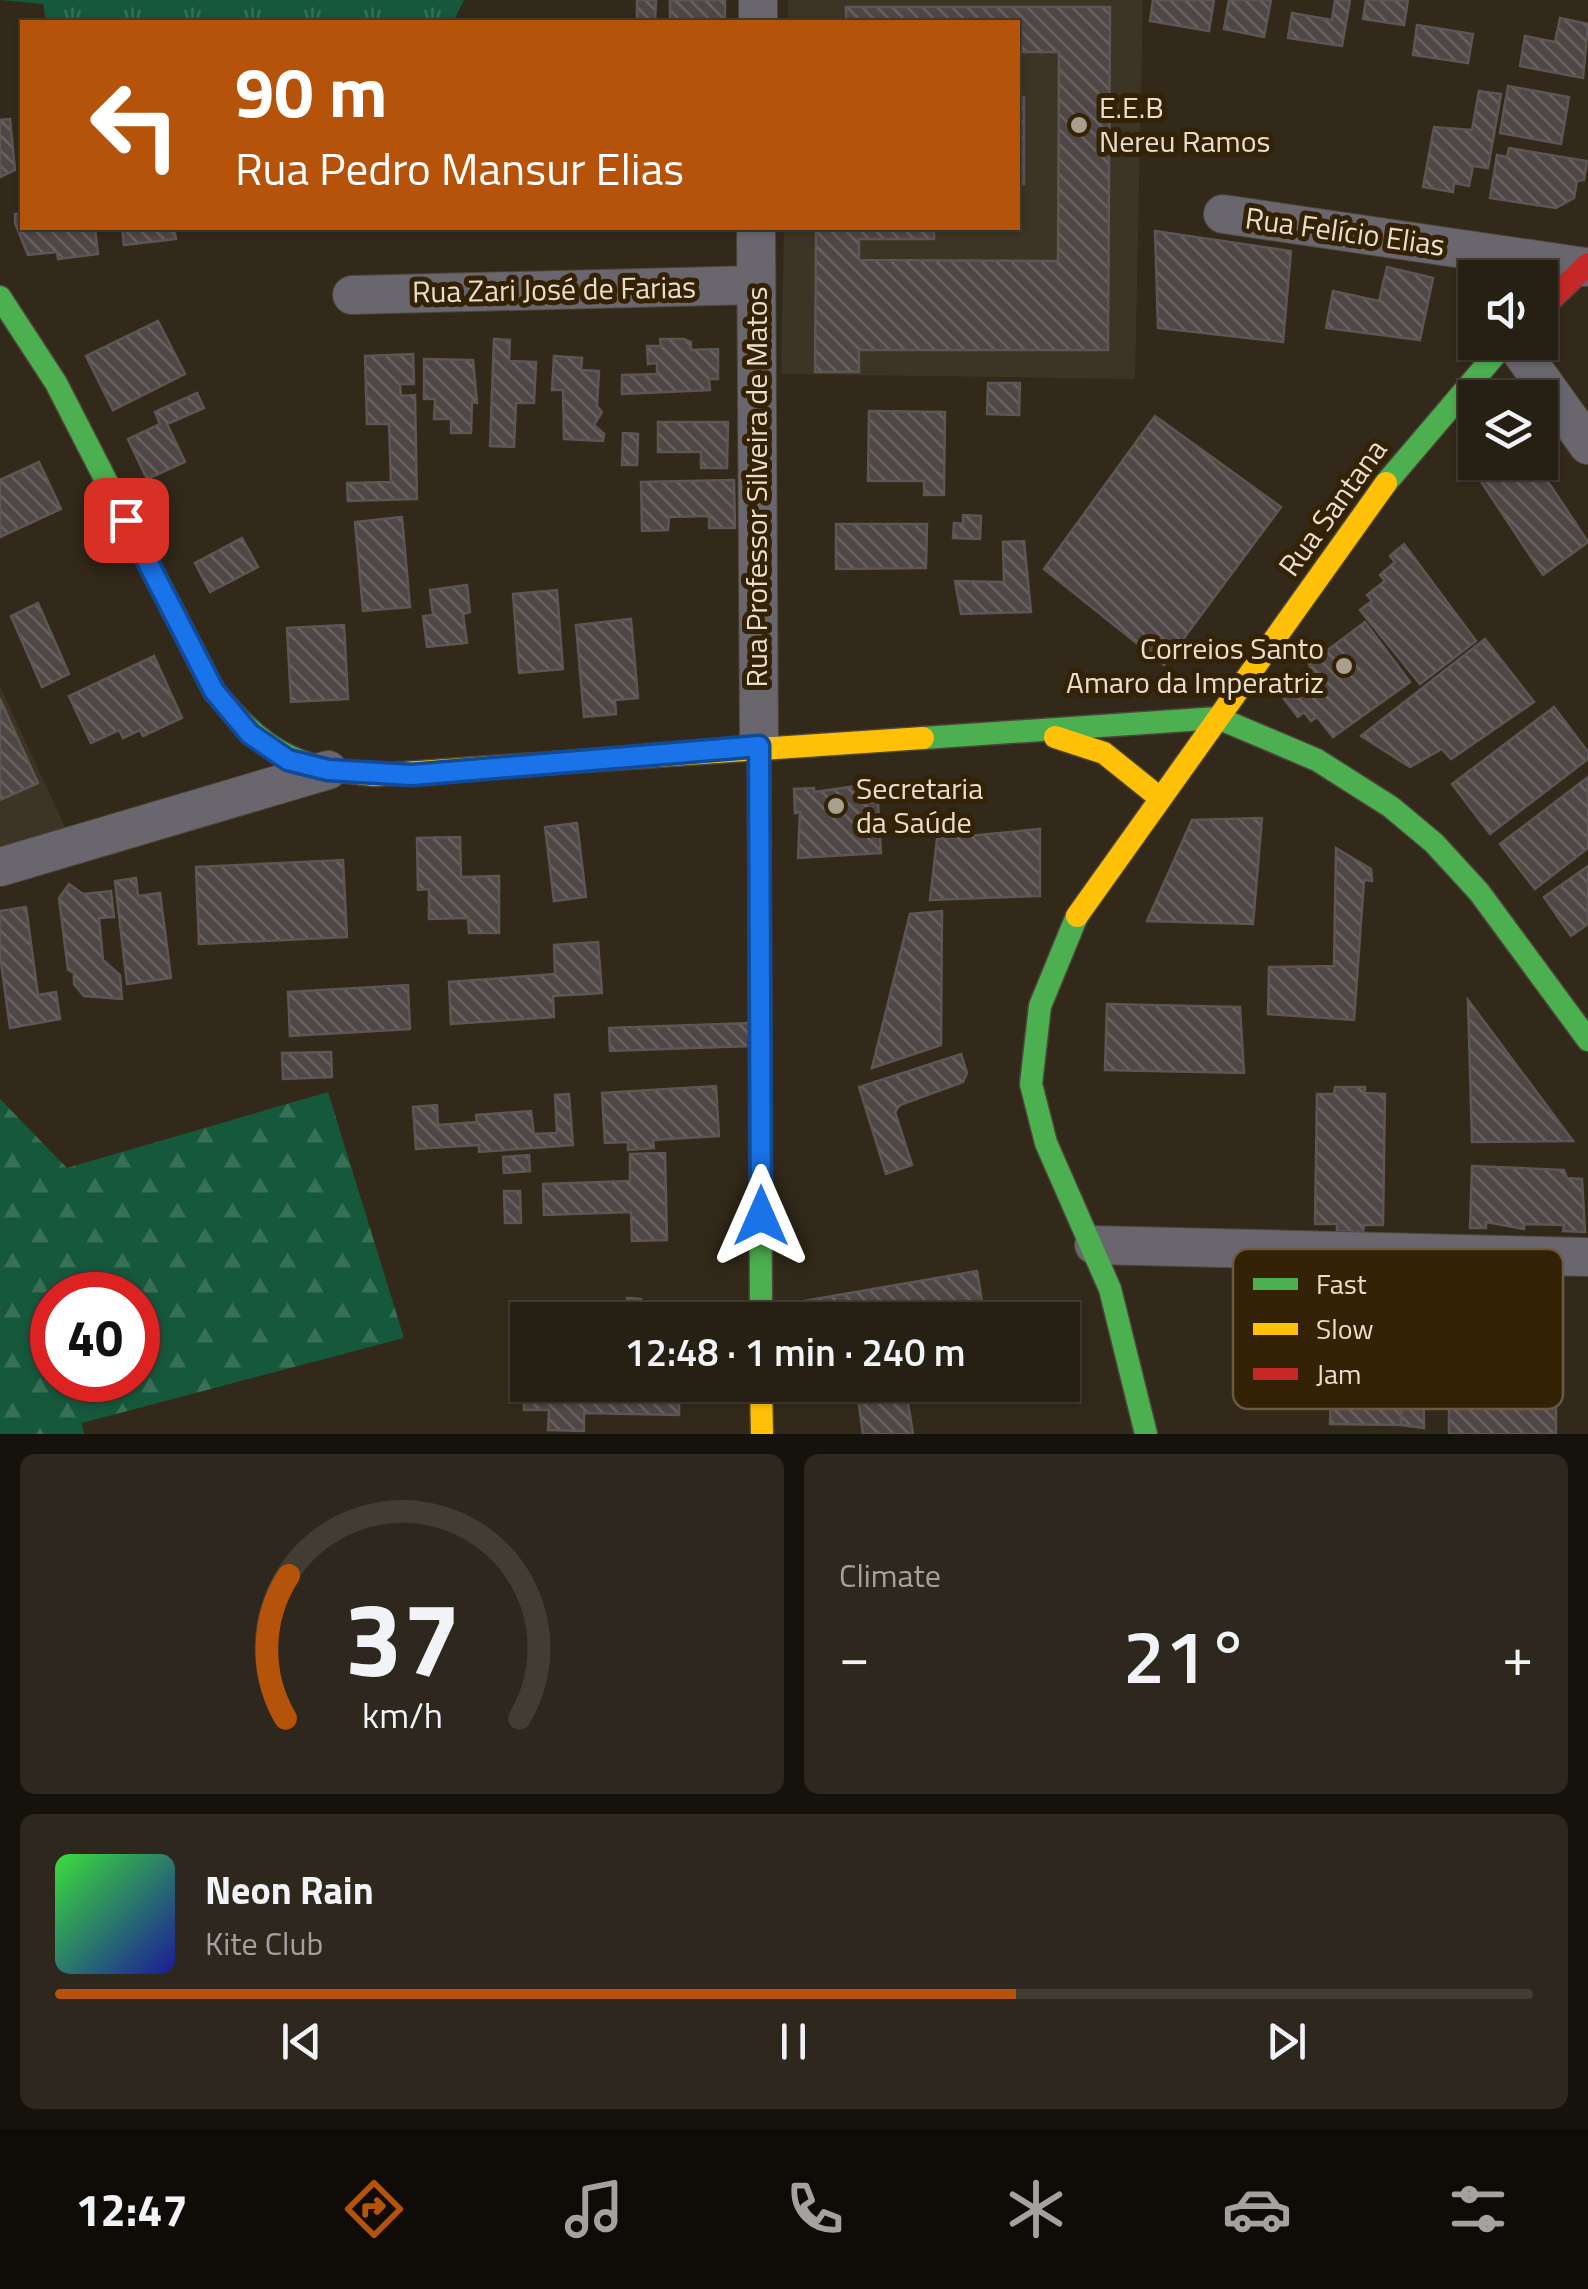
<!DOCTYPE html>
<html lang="en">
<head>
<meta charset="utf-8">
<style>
  body { margin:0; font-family:"Titillium Web",sans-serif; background:#2e271d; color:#f1f3f6; height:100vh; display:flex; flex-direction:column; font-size:38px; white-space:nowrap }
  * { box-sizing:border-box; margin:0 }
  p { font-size:32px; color:#a4a2a0 }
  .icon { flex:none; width:55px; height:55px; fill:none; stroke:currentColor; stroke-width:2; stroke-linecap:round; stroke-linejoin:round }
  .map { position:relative; height:1434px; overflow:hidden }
  .details { display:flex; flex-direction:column; gap:20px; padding:20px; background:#15110b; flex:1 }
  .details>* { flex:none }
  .guide { position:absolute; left:20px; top:20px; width:1000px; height:210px; border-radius:0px; box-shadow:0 2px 8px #0004,0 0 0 2px #423d34; background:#b45309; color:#fff; overflow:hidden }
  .tools { position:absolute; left:1458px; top:260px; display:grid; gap:20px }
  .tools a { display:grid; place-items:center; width:100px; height:100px; border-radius:0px; background:#261f14; box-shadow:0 2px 8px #0004,0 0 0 2px #423d34; font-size:50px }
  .speed { position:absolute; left:30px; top:1272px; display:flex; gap:20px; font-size:50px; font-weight:700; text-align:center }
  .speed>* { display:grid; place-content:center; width:130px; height:130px; border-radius:50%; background:#261f14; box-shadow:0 2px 8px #0004,0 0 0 2px #423d34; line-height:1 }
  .speed .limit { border:15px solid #d22; background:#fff; color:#111 }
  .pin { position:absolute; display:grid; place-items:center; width:85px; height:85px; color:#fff; margin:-42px; border-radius:20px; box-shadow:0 5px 15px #0006 }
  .me { position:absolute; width:110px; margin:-55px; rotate:0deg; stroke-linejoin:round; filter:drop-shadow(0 0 8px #0008) }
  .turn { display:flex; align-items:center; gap:35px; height:210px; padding:0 50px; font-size:45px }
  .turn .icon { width:130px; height:130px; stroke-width:2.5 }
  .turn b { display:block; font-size:70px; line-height:85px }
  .big { font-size:75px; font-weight:600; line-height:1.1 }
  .details .tile { flex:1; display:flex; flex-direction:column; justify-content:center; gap:15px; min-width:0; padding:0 35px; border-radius:15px; background:#2e271d }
  .details .dial { align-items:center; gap:0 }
  .dial svg { height:260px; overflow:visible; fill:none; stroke:#423d34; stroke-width:7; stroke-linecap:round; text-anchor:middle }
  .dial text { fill:#f1f3f6; stroke:none }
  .song { display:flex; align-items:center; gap:30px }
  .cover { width:120px; height:120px; border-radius:15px; background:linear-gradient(135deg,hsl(120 70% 55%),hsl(240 70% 35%)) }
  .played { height:10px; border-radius:5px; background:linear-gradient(90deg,#b45309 65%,#423d34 65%) }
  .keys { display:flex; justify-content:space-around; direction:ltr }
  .heat { display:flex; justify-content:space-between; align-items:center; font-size:55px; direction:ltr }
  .details .tiles { flex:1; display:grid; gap:20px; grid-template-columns:1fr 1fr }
  .tile:last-child { grid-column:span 2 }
  .trip { position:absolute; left:510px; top:1302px; width:570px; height:100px; border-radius:0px; background:#261f14; box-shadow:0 2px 8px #0004,0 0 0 2px #423d34; font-weight:600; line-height:100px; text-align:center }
  .menu { display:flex; height:160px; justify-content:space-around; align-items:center; background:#0f0c08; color:#a4a2a0 }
  .menu .icon { width:70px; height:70px }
  .menu .current { color:#b45309 }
  .menu b { font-size:45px; color:#f1f3f6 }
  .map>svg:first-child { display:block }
  .education { fill:#3c3424 }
  .grass { fill:url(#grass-tufts) }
  .forest { fill:url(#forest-firs); fill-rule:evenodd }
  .building { fill:url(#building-back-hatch); stroke:#5c5655; stroke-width:2.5 }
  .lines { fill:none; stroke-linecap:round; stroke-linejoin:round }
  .street-casing { stroke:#4e4539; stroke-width:40 }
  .fast-casing { stroke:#4e4539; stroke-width:25 }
  .slow-casing { stroke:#4e4539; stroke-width:25 }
  .jam-casing { stroke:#4e4539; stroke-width:25 }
  .street { stroke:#6a666e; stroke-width:38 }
  .fast { stroke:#4caf50; stroke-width:22 }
  .slow { stroke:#ffc107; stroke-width:22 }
  .jam { stroke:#c62828; stroke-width:22 }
  .route-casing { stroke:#114b97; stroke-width:25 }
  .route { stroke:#1a73e8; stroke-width:18 }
  .poi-dot { fill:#a99f8f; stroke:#332205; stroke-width:4 }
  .labels { text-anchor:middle; stroke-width:10; stroke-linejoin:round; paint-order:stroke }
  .poi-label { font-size:30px; fill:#e9dece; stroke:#332205; text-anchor:start }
  .street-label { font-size:30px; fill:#e9dece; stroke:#332205 }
  .key { fill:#332205; stroke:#6a5a41; stroke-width:2.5 }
  .key-label { font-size:28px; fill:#e9dece }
</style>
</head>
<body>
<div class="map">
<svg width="1588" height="1434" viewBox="0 0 1588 1434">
  <defs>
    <pattern id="grass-tufts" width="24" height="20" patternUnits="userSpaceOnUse" patternTransform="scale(2.5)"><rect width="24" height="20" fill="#15583c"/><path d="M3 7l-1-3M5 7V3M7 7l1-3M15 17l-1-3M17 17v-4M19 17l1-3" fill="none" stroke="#377057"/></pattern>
    <pattern id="forest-firs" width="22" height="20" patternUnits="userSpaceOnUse" patternTransform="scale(2.5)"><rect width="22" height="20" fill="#15583c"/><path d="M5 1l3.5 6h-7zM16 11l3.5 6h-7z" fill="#377057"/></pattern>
    <pattern id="building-back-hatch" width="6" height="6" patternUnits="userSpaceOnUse" patternTransform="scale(2.5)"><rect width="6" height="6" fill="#4e4746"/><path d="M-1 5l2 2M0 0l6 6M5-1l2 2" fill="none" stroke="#686160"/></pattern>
  </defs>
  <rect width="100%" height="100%" fill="#32291a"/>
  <g class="education">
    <polygon points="788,0 1143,0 1135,379 781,374 784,228 1018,228 1018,22 788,22"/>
    <polygon points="0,686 65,827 0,851"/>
  </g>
  <polygon class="grass" points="0,0 464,0 453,22 46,22 43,4"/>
  <path class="forest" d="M328,1092L404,1338L82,1423L84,1434H0V1099L67,1168ZM52,1295H138V1380H52Z"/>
  <g class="building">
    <polygon points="637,0 656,0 655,22 637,22"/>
    <polygon points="670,0 725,0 725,22 670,21"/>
    <polygon points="1153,0 1214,0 1209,31 1150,21"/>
    <polygon points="1229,0 1271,0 1264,37 1224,29"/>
    <polygon points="1335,0 1350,0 1342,46 1288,38 1292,13 1332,20"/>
    <polygon points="1366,0 1408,0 1404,25 1363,19"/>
    <polygon points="846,7 1110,7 1108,350 859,350 859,372 815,372 816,228 934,228 934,239 859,239 859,260 1058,261 1059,52 1018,52 1018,22 846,22"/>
    <polygon points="1560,18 1588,24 1583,78 1520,66 1525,36 1555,42"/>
    <polygon points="1417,25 1473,34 1468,63 1413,55"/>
    <polygon points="1508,86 1569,97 1561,144 1500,133"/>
    <polygon points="1479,91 1501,94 1488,168 1473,166 1469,186 1454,183 1453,192 1423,187 1434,127 1472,130"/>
    <rect x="1018" y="97" width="6" height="87"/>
    <polygon points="10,119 15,170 0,177 0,120"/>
    <polygon points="1509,148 1587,161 1584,180 1577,181 1574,198 1556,208 1490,198 1497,155 1507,157"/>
    <polygon points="22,213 22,228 95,228 98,254 58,259 57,252 28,255 15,223 15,214"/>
    <polygon points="122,228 174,228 176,239 124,245"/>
    <polygon points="1155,231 1291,251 1283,342 1158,328"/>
    <polygon points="1387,267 1433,278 1420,340 1326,328 1333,291 1379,301"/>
    <polygon points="158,321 185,374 113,410 86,356"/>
    <polygon points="494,339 510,340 509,361 536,362 534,403 516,403 514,447 490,446"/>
    <polygon points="660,339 684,339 691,342 691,350 718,349 718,379 709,379 710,390 622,394 622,375 657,374 657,363 648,364 647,346 661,346"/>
    <polygon points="413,354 414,384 400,384 401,396 415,395 417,499 348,501 347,483 391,482 389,424 367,424 365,356"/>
    <polygon points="554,356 582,358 581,370 599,371 597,406 602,412 594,425 604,434 603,441 564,439 563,390 552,390"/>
    <polygon points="424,359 473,360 477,403 472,402 471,433 451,433 451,419 434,419 435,399 424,399"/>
    <polygon points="988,383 1020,383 1019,415 987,414"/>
    <polygon points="197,393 204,408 167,424 185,462 147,479 128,439 160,424 155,412"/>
    <polygon points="869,411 945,412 944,495 924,495 924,481 868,481"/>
    <polygon points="1155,416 1281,507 1164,665 1044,569"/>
    <polygon points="658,422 728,422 727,468 701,468 701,452 658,452"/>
    <polygon points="623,433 638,434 637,465 622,465"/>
    <polygon points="39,462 61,509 0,537 0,480"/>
    <polygon points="1475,462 1535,462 1588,542 1543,575 1470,465"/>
    <polygon points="734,480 735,528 709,528 709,516 669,517 668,530 642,531 641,482"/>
    <polygon points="963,515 981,516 980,539 953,538 954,523 963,524"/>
    <polygon points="402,517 410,607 363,611 355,522"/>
    <polygon points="836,524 927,524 926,568 836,569"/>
    <polygon points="242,538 258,567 210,592 195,563"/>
    <polygon points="1024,541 1031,612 961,614 955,581 1004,582 1003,542"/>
    <polygon points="1404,544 1476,641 1420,684 1360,610 1372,601 1367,595 1385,581 1380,575 1395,562 1390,556"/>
    <polygon points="467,585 470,612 463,614 467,643 427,647 423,616 433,615 430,590"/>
    <polygon points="557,590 563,669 519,673 513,594"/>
    <polygon points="38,603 69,674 42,687 11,616"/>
    <polygon points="631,619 638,698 615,700 616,714 584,717 576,625"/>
    <polygon points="1365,622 1410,682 1333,737 1317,717 1311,721 1304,712 1298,717 1281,695 1303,679 1300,675 1311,667 1309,664"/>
    <polygon points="344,625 348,699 291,702 287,628"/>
    <polygon points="1485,639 1534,702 1451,759 1442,749 1410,767 1361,736"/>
    <polygon points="154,656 182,718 143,736 140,730 123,738 119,730 91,743 69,696"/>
    <polygon points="0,699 38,783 0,800"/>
    <polygon points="1554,707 1588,752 1588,759 1490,834 1452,784"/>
    <polygon points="1588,777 1588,848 1535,889 1500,844"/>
    <polygon points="863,785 877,785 881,853 798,858 800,812 795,813 794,789 814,788 814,792"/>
    <polygon points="1262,818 1253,924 1147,921 1192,820"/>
    <polygon points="577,823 586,897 554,901 545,827"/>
    <polygon points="1040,829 1040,896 930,900 937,839"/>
    <polygon points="460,837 461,877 499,876 499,933 469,933 468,918 429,919 429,889 418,890 417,838"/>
    <polygon points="1336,848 1371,869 1372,881 1364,880 1354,1020 1268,1014 1269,967 1334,966"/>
    <polygon points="343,860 347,937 199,944 196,867"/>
    <polygon points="1588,866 1588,924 1571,936 1544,897"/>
    <polygon points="136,878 138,896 160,893 171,978 127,984 115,881"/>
    <polygon points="69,884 83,894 111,891 114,917 99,918 103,960 120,975 122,999 84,996 74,984 74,973 68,970 59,898"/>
    <polygon points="26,907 38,995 56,992 60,1019 10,1028 0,955 0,911"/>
    <polygon points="942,911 941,1045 872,1068 910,914"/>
    <polygon points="598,942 602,993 553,996 554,1017 451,1024 449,982 555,974 554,945"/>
    <polygon points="408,985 410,1029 290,1036 288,992"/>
    <polygon points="1468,1000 1573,1141 1472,1142"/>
    <polygon points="1107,1004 1240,1007 1244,1073 1105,1070"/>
    <polygon points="750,1023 751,1046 610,1051 609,1028"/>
    <polygon points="331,1052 332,1077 283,1079 282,1053"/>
    <polygon points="961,1054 967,1073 963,1082 900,1105 895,1112 912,1165 886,1174 859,1087"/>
    <polygon points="716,1086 719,1136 653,1140 654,1148 628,1150 628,1142 605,1143 602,1093"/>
    <polygon points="1335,1087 1365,1087 1365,1093 1385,1094 1383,1225 1364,1225 1363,1232 1337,1231 1337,1224 1315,1224 1317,1094 1334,1094"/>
    <polygon points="569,1094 573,1145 479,1152 479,1145 416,1149 413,1107 437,1105 438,1125 477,1122 476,1115 531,1111 534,1134 557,1133 555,1095"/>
    <polygon points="665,1153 667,1240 632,1241 631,1212 544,1215 543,1184 630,1181 630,1154"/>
    <polygon points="529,1155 530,1171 504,1173 503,1157"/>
    <polygon points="1472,1166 1564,1170 1567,1178 1582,1179 1585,1232 1563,1231 1564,1225 1524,1224 1524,1229 1486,1222 1486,1228 1470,1228"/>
    <polygon points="504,1191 520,1191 521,1223 505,1223"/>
    <polygon points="977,1271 985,1320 795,1320 792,1303"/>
    <polygon points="1333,1297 1353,1297 1351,1397 1379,1398 1382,1297 1404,1297 1401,1425 1330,1424"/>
    <polygon points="627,1298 641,1299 640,1320 613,1320 613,1307 627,1307"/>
    <polygon points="1403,1350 1414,1350 1423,1365 1424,1428 1401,1425"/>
    <polygon points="525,1352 528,1385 547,1385 547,1391 602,1393 602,1385 687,1388 679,1388 679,1415 584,1413 584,1431 548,1430 549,1410 524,1410"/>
    <rect x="1449" y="1355" width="107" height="79"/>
    <polygon points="927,1388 929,1400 908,1403 913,1434 863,1434 858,1398"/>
  </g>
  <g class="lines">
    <g class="street-casing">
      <g id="street">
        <polyline points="758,22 758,0"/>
        <polyline points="1223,214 1585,267"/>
        <polyline points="756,228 759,746"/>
        <polyline points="352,295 756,285"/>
        <polyline points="1514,342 1588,445"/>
        <polyline points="0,867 328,770"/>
        <polyline points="1094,1245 1588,1257"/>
      </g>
    </g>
    <g class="fast-casing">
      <g id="fast">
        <path d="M0,297L56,383L214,691C248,732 278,760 332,770"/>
        <polyline points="1386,483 1506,342"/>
        <polyline points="923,738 1218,718 1317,760 1391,807 1434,843 1479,892 1588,1040"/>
        <polyline points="759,746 761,1320"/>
        <polyline points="1077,916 1040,1006 1031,1084 1046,1143 1110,1289 1146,1434"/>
      </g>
    </g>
    <g class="slow-casing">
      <g id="slow">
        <polyline points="1055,737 1104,753 1160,798"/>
        <polyline points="332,770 375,775 923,738"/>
        <polyline points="1077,916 1386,483"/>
        <polyline points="761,1385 762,1434"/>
      </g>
    </g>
    <g class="jam-casing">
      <polyline id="jam" points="1540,310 1588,264"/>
    </g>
    <use href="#street" class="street"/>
    <use href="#fast" class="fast"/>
    <use href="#slow" class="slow"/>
    <use href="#jam" class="jam"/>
  </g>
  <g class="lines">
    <g class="route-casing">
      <polyline id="route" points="126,520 214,691 250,734 288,760 328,770 412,775 759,746 761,1216"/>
    </g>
    <use href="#route" class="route"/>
  </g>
  <g class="poi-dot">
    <circle cx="1079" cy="125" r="10"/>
    <circle cx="1344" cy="666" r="10"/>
    <circle cx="836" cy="806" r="10"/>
  </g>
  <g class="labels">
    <g class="poi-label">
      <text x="1099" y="118">E.E.B<tspan x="1099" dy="34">Nereu Ramos</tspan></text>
      <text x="1324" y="659" text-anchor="end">Correios Santo<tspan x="1324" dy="34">Amaro da Imperatriz</tspan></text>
      <text x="856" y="799">Secretaria<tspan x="856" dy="34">da Saúde</tspan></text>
    </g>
    <g class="street-label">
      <text transform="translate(1345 232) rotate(8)" y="10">Rua Felício Elias</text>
      <text transform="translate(554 290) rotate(-1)" y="10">Rua Zari José de Farias</text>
      <text transform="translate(757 487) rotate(-90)" y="10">Rua Professor Silveira de Matos</text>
      <text transform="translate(1333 508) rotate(-54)" y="10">Rua Santana</text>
    </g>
  </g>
  <rect x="1233" y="1249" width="330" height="160" rx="15" class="key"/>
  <rect x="1253" y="1278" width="45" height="12" fill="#4caf50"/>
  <rect x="1253" y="1323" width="45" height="12" fill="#ffc107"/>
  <rect x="1253" y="1368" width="45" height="12" fill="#c62828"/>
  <g class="key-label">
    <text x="1316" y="1294">Fast</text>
    <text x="1316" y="1339">Slow</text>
    <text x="1316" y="1384">Jam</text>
  </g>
</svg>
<div class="tools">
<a><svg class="icon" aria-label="sound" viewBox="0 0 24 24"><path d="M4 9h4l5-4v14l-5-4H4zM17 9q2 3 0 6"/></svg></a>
<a><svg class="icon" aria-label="layers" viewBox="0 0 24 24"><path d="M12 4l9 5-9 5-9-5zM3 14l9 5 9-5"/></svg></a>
</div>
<div class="speed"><div class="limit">40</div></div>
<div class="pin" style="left:126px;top:520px;background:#d93025"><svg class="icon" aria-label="arrive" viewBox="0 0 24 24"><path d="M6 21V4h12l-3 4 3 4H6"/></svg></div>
<svg class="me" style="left:761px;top:1216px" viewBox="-20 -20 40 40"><path d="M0-17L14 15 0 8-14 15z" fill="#1a73e8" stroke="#fff" stroke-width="4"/></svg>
<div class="trip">12:48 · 1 min · 240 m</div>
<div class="guide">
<div class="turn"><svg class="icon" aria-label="left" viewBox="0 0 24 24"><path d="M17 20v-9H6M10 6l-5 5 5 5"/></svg><div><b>90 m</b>Rua Pedro Mansur Elias</div></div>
</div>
</div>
<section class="details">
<div class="tiles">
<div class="tile dial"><svg viewBox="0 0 100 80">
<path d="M14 69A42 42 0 1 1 86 69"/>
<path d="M14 69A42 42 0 0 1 15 25" stroke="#b45309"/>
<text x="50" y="56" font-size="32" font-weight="700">37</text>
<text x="50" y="72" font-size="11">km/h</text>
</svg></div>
<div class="tile"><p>Climate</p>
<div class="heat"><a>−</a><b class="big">21°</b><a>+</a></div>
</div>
<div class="tile">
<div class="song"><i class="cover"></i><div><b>Neon Rain</b><p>Kite Club</p></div></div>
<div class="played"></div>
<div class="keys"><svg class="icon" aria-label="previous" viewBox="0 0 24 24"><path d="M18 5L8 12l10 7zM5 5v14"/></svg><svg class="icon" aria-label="pause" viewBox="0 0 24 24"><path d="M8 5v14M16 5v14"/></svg><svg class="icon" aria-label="next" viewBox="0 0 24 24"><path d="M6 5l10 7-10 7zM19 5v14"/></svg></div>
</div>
</div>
</section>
<nav class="menu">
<b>12:47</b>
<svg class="icon current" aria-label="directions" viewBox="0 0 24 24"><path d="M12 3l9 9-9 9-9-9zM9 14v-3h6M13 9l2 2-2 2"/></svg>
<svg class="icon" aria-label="music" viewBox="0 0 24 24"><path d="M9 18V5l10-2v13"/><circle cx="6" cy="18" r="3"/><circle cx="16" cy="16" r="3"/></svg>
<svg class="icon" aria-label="phone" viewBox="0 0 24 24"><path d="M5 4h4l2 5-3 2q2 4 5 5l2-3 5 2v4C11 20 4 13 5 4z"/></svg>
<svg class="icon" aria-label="climate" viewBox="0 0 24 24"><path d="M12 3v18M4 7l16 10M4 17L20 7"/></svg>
<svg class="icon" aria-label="car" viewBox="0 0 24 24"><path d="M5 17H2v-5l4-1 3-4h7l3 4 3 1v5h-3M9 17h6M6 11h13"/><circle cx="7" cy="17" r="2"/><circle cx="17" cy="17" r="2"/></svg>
<svg class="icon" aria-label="filters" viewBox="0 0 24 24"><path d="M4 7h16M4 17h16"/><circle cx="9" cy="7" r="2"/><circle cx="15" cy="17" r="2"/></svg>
</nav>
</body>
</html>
